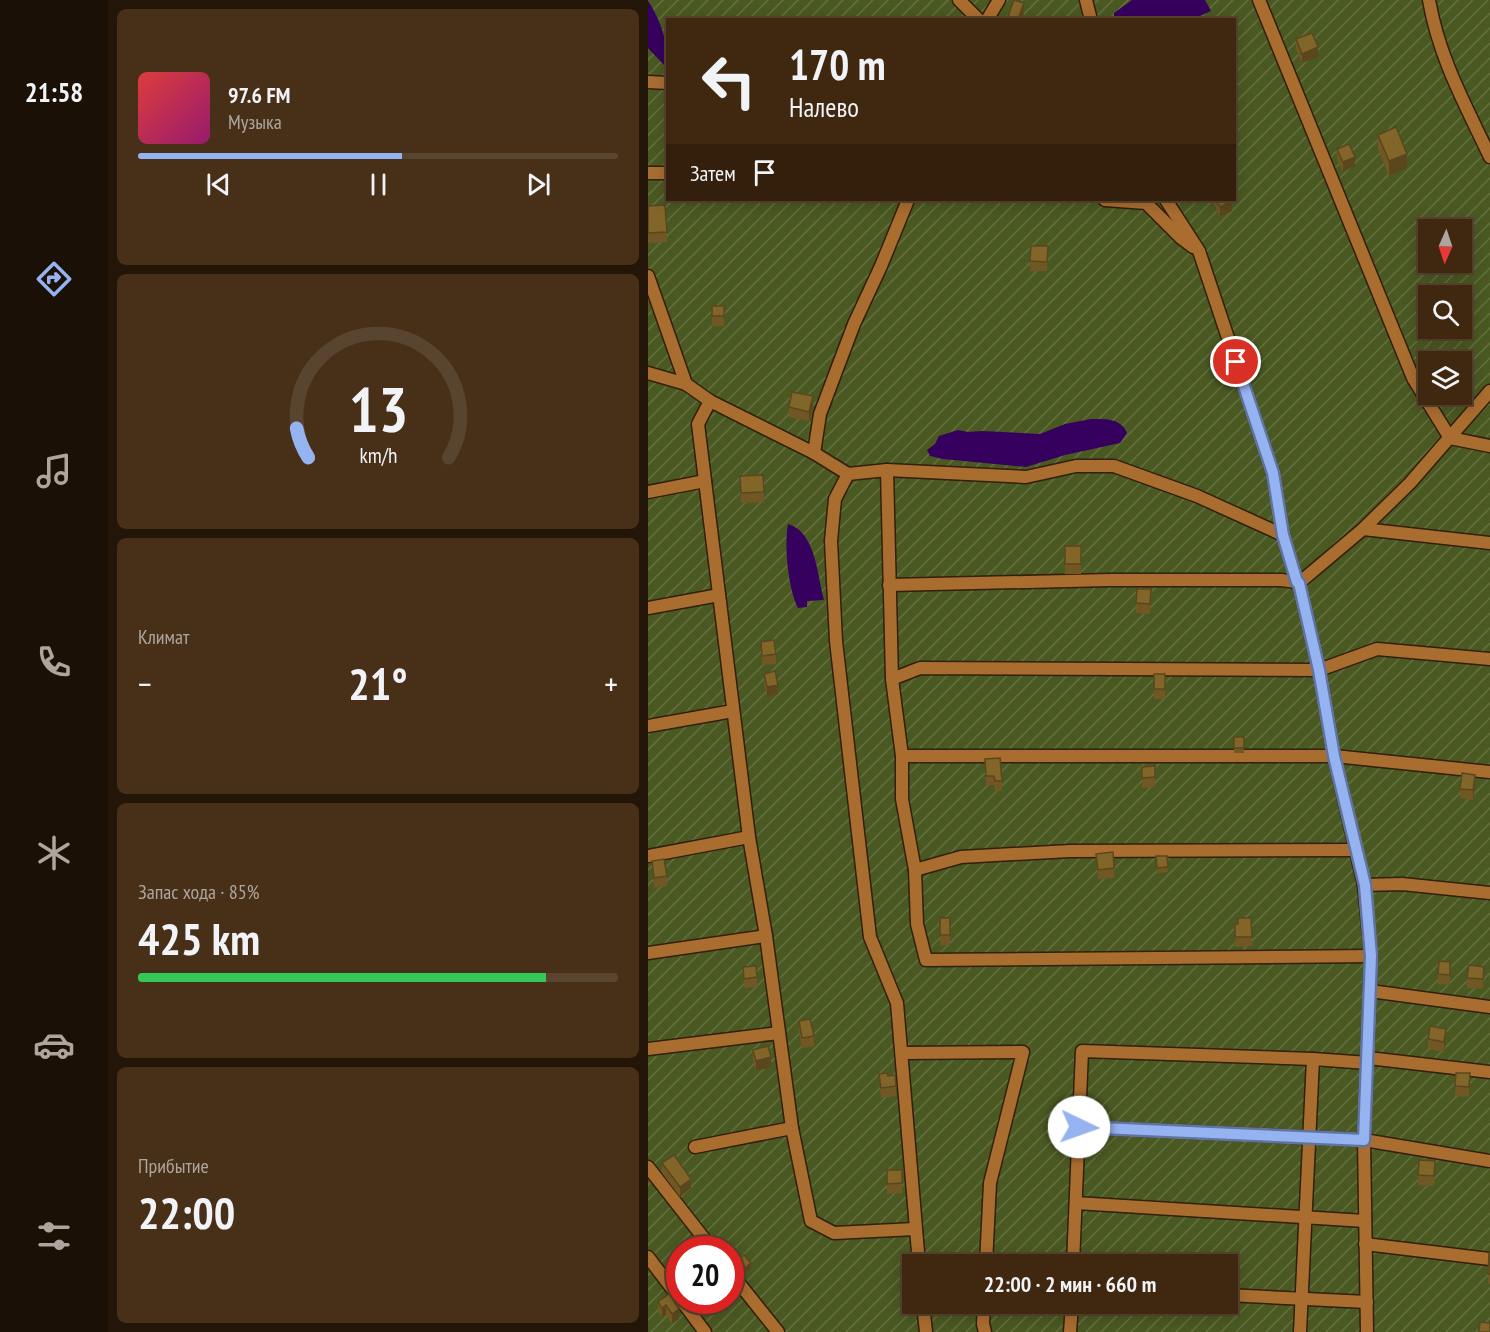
<!DOCTYPE html>
<html lang="ru">
<head>
<meta charset="utf-8">
<style>
  body { margin:0; font-family:"PT Sans Narrow",sans-serif; background:#472f18; color:#f1f3f6; height:100vh; display:flex; flex-direction:column; font-size:22px; white-space:nowrap }
  * { box-sizing:border-box; margin:0 }
  p { font-size:20px; color:#aea59e }
  .icon { flex:none; width:33px; height:33px; fill:none; stroke:currentColor; stroke-width:2; stroke-linecap:round; stroke-linejoin:round }
  .map { position:relative; flex:1; overflow:hidden }
  .drawer { display:flex; flex-direction:column; gap:9px; padding:9px; background:#231508; width:540px }
  .drawer>* { flex:none }
  .hud { position:absolute; left:18px; top:18px; width:570px; height:183px; border-radius:0px; box-shadow:0 3px 15px #0003,0 0 0 2px #59442f; background:#40270f; color:#f1f3f6; overflow:hidden }
  .needle { width:39px; rotate:183deg }
  .fabs { position:absolute; left:770px; top:219px; display:grid; gap:12px }
  .fabs a { display:grid; place-items:center; width:54px; height:54px; border-radius:0px; background:#40270f; box-shadow:0 3px 15px #0003,0 0 0 2px #59442f; font-size:30px }
  .speed { position:absolute; left:18px; top:1236px; display:flex; gap:12px; font-size:30px; font-weight:700; text-align:center }
  .speed>* { display:grid; place-content:center; width:78px; height:78px; border-radius:50%; background:#40270f; box-shadow:0 3px 15px #0003,0 0 0 2px #59442f; line-height:1 }
  .speed .limit { border:9px solid #d22; background:#fff; color:#111 }
  .pin { position:absolute; display:grid; place-items:center; width:51px; height:51px; color:#fff; margin:-26px; border:3px solid #fff; border-radius:50%; box-shadow:0 2px 6px #0007 }
  .me { position:absolute; width:66px; margin:-33px; rotate:93deg; stroke-linejoin:round; filter:drop-shadow(0 0 4px #0008) }
  .turn { display:flex; align-items:center; gap:21px; height:126px; padding:0 24px; font-size:27px }
  .turn .icon { width:78px; height:78px; stroke-width:2.5 }
  .turn b { display:block; font-size:42px; line-height:51px }
  .then { display:flex; align-items:center; height:57px; padding:0 24px; background:#0003; gap:12px; font-size:22px }
  .big { font-size:45px; font-weight:700; line-height:1.1 }
  .drawer .card { flex:1; display:flex; flex-direction:column; justify-content:center; gap:9px; min-width:0; padding:0 21px; border-radius:9px; background:#472f18 }
  .drawer .dial { align-items:center; gap:0 }
  .dial svg { height:156px; overflow:visible; fill:none; stroke:#59442f; stroke-width:7; stroke-linecap:round; text-anchor:middle }
  .dial text { fill:#f1f3f6; stroke:none }
  .song { display:flex; align-items:center; gap:18px }
  .cover { width:72px; height:72px; border-radius:9px; background:linear-gradient(135deg,hsl(0 70% 55%),hsl(320 70% 35%)) }
  .played { height:6px; border-radius:3px; background:linear-gradient(90deg,#95b2f1 55%,#59442f 55%) }
  .keys { display:flex; justify-content:space-around; direction:ltr }
  .heat { display:flex; justify-content:space-between; align-items:center; font-size:33px; direction:ltr }
  .charge { height:9px; border-radius:4px; background:linear-gradient(90deg,#34c759 85%,#59442f 0) }
  .trip { position:absolute; left:254px; top:1254px; width:336px; height:60px; border-radius:0px; background:#40270f; box-shadow:0 3px 15px #0003,0 0 0 2px #59442f; font-weight:700; line-height:60px; text-align:center }
  main { display:flex; flex:1; min-height:0 }
  .tab-bar { display:flex; flex-direction:column; width:108px; justify-content:space-around; align-items:center; background:#1a1006; color:#aea59e }
  .tab-bar .icon { width:42px; height:42px }
  .tab-bar .active { color:#95b2f1 }
  .tab-bar b { font-size:27px; color:#f1f3f6 }
  .map>svg:first-child { display:block }
  .garden { fill:url(#garden-furrows); fill-rule:evenodd }
  .water { fill:#36005e }
  .lines { fill:none; stroke-linecap:round; stroke-linejoin:round }
  .minor-casing { stroke:#321f0c; stroke-width:15 }
  .minor { stroke:#aa6d30; stroke-width:12 }
  .wall { fill:#705723 }
  .shaded-wall { fill:#5b471d }
  .building { fill:#826529; stroke:#5b471d; stroke-width:1.5 }
  .route-casing { stroke:#61749d; stroke-width:15 }
  .route { stroke:#95b2f1; stroke-width:10 }
</style>
</head>
<body>
<main>
<nav class="tab-bar">
<b>21:58</b>
<svg class="icon active" aria-label="directions" viewBox="0 0 24 24"><path d="M12 3l9 9-9 9-9-9zM9 14v-3h6M13 9l2 2-2 2"/></svg>
<svg class="icon" aria-label="music" viewBox="0 0 24 24"><path d="M9 18V5l10-2v13"/><circle cx="6" cy="18" r="3"/><circle cx="16" cy="16" r="3"/></svg>
<svg class="icon" aria-label="phone" viewBox="0 0 24 24"><path d="M5 4h4l2 5-3 2q2 4 5 5l2-3 5 2v4C11 20 4 13 5 4z"/></svg>
<svg class="icon" aria-label="climate" viewBox="0 0 24 24"><path d="M12 3v18M4 7l16 10M4 17L20 7"/></svg>
<svg class="icon" aria-label="car" viewBox="0 0 24 24"><path d="M5 17H2v-5l4-1 3-4h7l3 4 3 1v5h-3M9 17h6M6 11h13"/><circle cx="7" cy="17" r="2"/><circle cx="17" cy="17" r="2"/></svg>
<svg class="icon" aria-label="filters" viewBox="0 0 24 24"><path d="M4 7h16M4 17h16"/><circle cx="9" cy="7" r="2"/><circle cx="15" cy="17" r="2"/></svg>
</nav>
<section class="drawer">
<div class="card">
<div class="song"><i class="cover"></i><div><b>97.6 FM</b><p>Музыка</p></div></div>
<div class="played"></div>
<div class="keys"><svg class="icon" aria-label="previous" viewBox="0 0 24 24"><path d="M18 5L8 12l10 7zM5 5v14"/></svg><svg class="icon" aria-label="pause" viewBox="0 0 24 24"><path d="M8 5v14M16 5v14"/></svg><svg class="icon" aria-label="next" viewBox="0 0 24 24"><path d="M6 5l10 7-10 7zM19 5v14"/></svg></div>
</div>
<div class="card dial"><svg viewBox="0 0 100 80">
<path d="M14 69A42 42 0 1 1 86 69"/>
<path d="M14 69A42 42 0 0 1 8 54" stroke="#95b2f1"/>
<text x="50" y="56" font-size="32" font-weight="700">13</text>
<text x="50" y="72" font-size="11">km/h</text>
</svg></div>
<div class="card"><p>Климат</p>
<div class="heat"><a>−</a><b class="big">21°</b><a>+</a></div>
</div>
<div class="card"><p>Запас хода · 85%</p><b class="big">425 km</b><div class="charge"></div></div>
<div class="card"><p>Прибытие</p><b class="big">22:00</b></div>
</section>
<div class="map">
<svg width="842" height="1332" viewBox="0 0 842 1332">
  <defs>
    <pattern id="garden-furrows" width="10" height="10" patternUnits="userSpaceOnUse" patternTransform="scale(1.5)"><rect width="10" height="10" fill="#4a5922"/><path d="M-1 1l2-2M0 10L10 0M9 11l2-2" fill="none" stroke="#657040"/></pattern>
  </defs>
  <rect width="100%" height="100%" fill="#553414"/>
  <path class="garden" d="M0,0H842V1332H0ZM20,20H586V200H20ZM780,230H813V262H780ZM780,296H813V328H780ZM780,362H813V394H780ZM32,1250H82V1300H32ZM264,1264H579V1304H264Z"/>
  <g class="water">
    <polygon points="484,0 557,0 563,11 545,19 466,19 466,13"/>
    <path d="M0,1C10,15 24,49 17,66L0,48Z"/>
    <path d="M443,419C457,419 473,418 479,433L472,443L417,455L378,467L295,459L282,456L279,450L287,444L291,436L310,430L320,432L334,431L392,434L417,424Z"/>
    <path d="M140,524C168,532 169,575 176,600L159,601V607L150,608C140,588 136,545 140,524Z"/>
  </g>
  <g class="lines">
    <g class="minor-casing">
      <g id="minor">
        <polyline points="311,0 331,20"/>
        <polyline points="438,0 443,20"/>
        <polyline points="611,0 765,378 802,438 842,446"/>
        <path d="M781,0C791,58 817,104 842,157"/>
        <polyline points="339,20 351,0"/>
        <polyline points="0,82 20,83"/>
        <polyline points="0,173 20,173"/>
        <polyline points="457,200 498,203 533,238 545,247"/>
        <polyline points="518,200 551,251 625,473 635,535 649,582 651,583 671,670 686,756 716,885 723,956 716,1140 719,1332"/>
        <polyline points="0,276 38,384 62,401 166,453 200,474 239,470 378,477 428,466 466,466 549,496 635,535"/>
        <polyline points="0,373 38,384"/>
        <polyline points="62,401 50,424 101,837 118,936 144,1128 163,1221 186,1233 267,1229"/>
        <polyline points="166,453 172,414 206,324 233,266 260,200"/>
        <polyline points="239,470 244,679 254,756 254,799 267,870 269,924 278,960 723,956"/>
        <polyline points="200,474 187,499 183,541 188,641 222,937 249,1003 271,1264"/>
        <polyline points="0,492 57,481"/>
        <polyline points="715,529 842,543"/>
        <polyline points="651,583 715,529 762,483 842,391"/>
        <polyline points="241,585 462,580 633,580 649,582"/>
        <polyline points="0,608 71,595"/>
        <polyline points="244,679 272,668 671,670 729,649 842,659"/>
        <polyline points="0,726 85,711"/>
        <polyline points="254,756 686,756 842,772"/>
        <polyline points="0,856 101,837"/>
        <polyline points="267,870 313,857 422,851 708,850"/>
        <polyline points="716,885 754,884 842,893"/>
        <polyline points="0,953 118,936"/>
        <polyline points="722,991 842,1007"/>
        <polyline points="0,1049 131,1033"/>
        <polyline points="254,1053 375,1052 342,1183 338,1264"/>
        <polyline points="720,1058 842,1072"/>
        <polyline points="431,1127 716,1140 842,1161"/>
        <polyline points="47,1147 144,1128"/>
        <polyline points="0,1167 65,1250"/>
        <polyline points="428,1203 717,1221"/>
        <polyline points="717,1244 842,1259"/>
        <polyline points="0,1257 32,1299"/>
        <polyline points="425,1264 434,1051 665,1059 720,1063"/>
        <polyline points="82,1272 130,1332"/>
        <polyline points="579,1295 719,1302"/>
        <polyline points="33,1300 57,1332"/>
        <polyline points="275,1304 278,1332"/>
        <polyline points="336,1304 335,1324 337,1332"/>
        <polyline points="422,1332 424,1304"/>
        <polyline points="652,1332 665,1059"/>
      </g>
    </g>
    <use href="#minor" class="minor"/>
  </g>
  <g class="wall">
    <polygon points="376,13 374,20 360,20 360,16"/>
    <polygon points="648,39 670,57 654,63 648,49"/>
    <polygon points="730,135 759,168 741,176 730,149"/>
    <polygon points="689,149 707,166 695,172 689,159"/>
    <polygon points="565,200 583,200 584,211 572,217 565,202"/>
    <polygon points="0,206 19,232 19,242 0,243"/>
    <polygon points="383,246 400,246 399,271 382,271"/>
    <rect x="64" y="306" width="12" height="20"/>
    <polygon points="165,406 161,421 141,417 141,407"/>
    <polygon points="115,475 116,502 93,503 92,476"/>
    <rect x="417" y="546" width="16" height="28"/>
    <polygon points="503,599 502,614 488,613 488,603"/>
    <polygon points="113,642 128,654 128,664 114,665"/>
    <polygon points="116,674 130,694 119,697 116,683"/>
    <rect x="506" y="674" width="11" height="25"/>
    <rect x="586" y="737" width="10" height="16"/>
    <polygon points="337,759 354,781 354,791 347,791 346,785 338,786"/>
    <polygon points="507,766 507,787 494,788 494,767"/>
    <polygon points="827,785 825,800 812,798 812,789"/>
    <polygon points="448,854 466,868 466,878 450,879"/>
    <polygon points="508,856 519,856 520,872 509,873"/>
    <polygon points="4,861 19,876 19,886 6,888 4,871"/>
    <rect x="292" y="918" width="10" height="27"/>
    <polygon points="587,924 604,937 604,946 587,947"/>
    <polygon points="95,967 109,977 109,987 96,988"/>
    <polygon points="802,972 802,985 790,984 790,974"/>
    <polygon points="836,976 835,989 819,988 819,978"/>
    <polygon points="151,1021 166,1036 166,1046 154,1048 151,1031"/>
    <polygon points="780,1039 798,1039 796,1052 780,1049"/>
    <polygon points="105,1050 123,1067 108,1071 105,1060"/>
    <polygon points="808,1073 822,1073 821,1097 807,1096"/>
    <polygon points="231,1074 240,1076 248,1086 248,1096 233,1098"/>
    <polygon points="14,1163 43,1188 32,1197 14,1173"/>
    <polygon points="239,1170 254,1170 254,1193 239,1194"/>
    <polygon points="787,1170 786,1186 770,1185 770,1175"/>
    <polygon points="841,1253 842,1253 842,1284 840,1284"/>
    <polygon points="88,1262 103,1268 94,1275 88,1267"/>
    <polygon points="21,1294 31,1319 24,1324 18,1315 14,1317 10,1312 10,1302"/>
  </g>
  <g class="shaded-wall">
    <polygon points="376,3 376,13 374,20 370,20"/>
    <polygon points="670,47 670,57 654,63 654,54"/>
    <polygon points="759,154 759,168 741,176 741,161"/>
    <polygon points="707,157 707,166 695,172 695,162"/>
    <polygon points="584,201 584,211 572,217 572,207"/>
    <polygon points="165,396 165,406 161,421 161,412"/>
    <polygon points="130,685 130,694 119,697 119,687"/>
    <polygon points="827,775 827,785 825,800 825,790"/>
    <polygon points="798,1029 798,1039 796,1052 796,1042"/>
    <polygon points="123,1057 123,1067 108,1071 108,1061"/>
    <polygon points="43,1179 43,1188 32,1197 32,1187"/>
    <polygon points="103,1263 103,1268 94,1275 94,1270"/>
    <polygon points="18,1305 18,1315 14,1317 14,1308"/>
    <polygon points="31,1309 31,1319 24,1324 24,1314"/>
  </g>
  <g class="building">
    <polygon points="366,0 376,3 370,19 360,16"/>
    <polygon points="664,33 670,47 654,54 648,39"/>
    <polygon points="748,127 759,154 741,161 730,135"/>
    <polygon points="701,144 707,157 695,162 689,149"/>
    <polygon points="568,200 583,200 584,201 572,207"/>
    <polygon points="17,205 19,232 0,233 0,206"/>
    <polygon points="383,246 400,246 399,262 382,261"/>
    <rect x="64" y="306" width="12" height="10"/>
    <polygon points="144,392 165,396 161,412 141,407"/>
    <polygon points="115,475 116,492 93,493 92,476"/>
    <rect x="417" y="546" width="16" height="18"/>
    <polygon points="489,589 503,589 502,604 488,603"/>
    <polygon points="126,640 128,654 114,656 113,642"/>
    <polygon points="127,671 130,685 119,687 116,674"/>
    <rect x="506" y="674" width="11" height="15"/>
    <rect x="586" y="737" width="10" height="11"/>
    <polygon points="352,758 354,781 347,781 346,776 338,776 337,759"/>
    <polygon points="507,766 507,777 494,778 494,767"/>
    <polygon points="814,773 827,775 825,790 812,789"/>
    <polygon points="465,852 466,868 450,870 448,854"/>
    <polygon points="508,856 519,856 520,867 509,868"/>
    <polygon points="16,859 19,876 6,878 4,861"/>
    <rect x="292" y="918" width="10" height="17"/>
    <polygon points="590,918 603,918 604,937 587,937 587,924 590,924"/>
    <polygon points="791,961 802,962 802,975 790,974"/>
    <polygon points="821,965 836,967 835,979 819,978"/>
    <polygon points="108,966 109,977 96,979 95,967"/>
    <polygon points="162,1019 166,1036 154,1038 151,1021"/>
    <polygon points="782,1026 798,1029 796,1042 780,1039"/>
    <polygon points="120,1046 123,1057 108,1061 105,1050"/>
    <polygon points="239,1073 240,1076 247,1075 248,1086 233,1088 231,1074"/>
    <polygon points="808,1073 822,1073 821,1087 807,1086"/>
    <polygon points="26,1155 43,1179 32,1187 14,1163"/>
    <polygon points="771,1160 787,1161 786,1176 770,1175"/>
    <polygon points="239,1170 254,1170 254,1183 239,1184"/>
    <polygon points="841,1253 842,1253 842,1274 840,1274"/>
    <polygon points="96,1255 103,1263 94,1270 88,1262"/>
    <polygon points="21,1294 31,1309 24,1314 18,1305 14,1308 10,1302"/>
    <polygon points="832,1322 842,1323 842,1332 831,1332"/>
  </g>
  <g class="lines">
    <g class="route-casing">
      <polyline id="route" points="431,1127 716,1140 723,956 717,885 686,756 671,670 651,583 649,582 635,535 625,473 588,362"/>
    </g>
    <use href="#route" class="route"/>
  </g>
</svg>
<div class="fabs">
<a><svg class="needle" viewBox="-14 -14 28 28"><path d="M0-13l5 13h-10z" fill="#e53935"/><path d="M0 13l5-13h-10z" fill="#aea59e"/></svg></a>
<a><svg class="icon" aria-label="search" viewBox="0 0 24 24"><circle cx="10" cy="10" r="6"/><path d="M15 15l6 6"/></svg></a>
<a><svg class="icon" aria-label="layers" viewBox="0 0 24 24"><path d="M12 4l9 5-9 5-9-5zM3 14l9 5 9-5"/></svg></a>
</div>
<div class="speed"><div class="limit">20</div></div>
<div class="pin" style="left:588px;top:362px;background:#d93025"><svg class="icon" aria-label="arrive" viewBox="0 0 24 24"><path d="M6 21V4h12l-3 4 3 4H6"/></svg></div>
<svg class="me" style="left:431px;top:1127px" viewBox="-20 -20 40 40"><circle r="19" fill="#fff"/><path d="M0-13L10 11 0 6-10 11z" fill="#95b2f1"/></svg>
<div class="trip">22:00 · 2 мин · 660 m</div>
<div class="hud">
<div class="turn"><svg class="icon" aria-label="left" viewBox="0 0 24 24"><path d="M17 20v-9H6M10 6l-5 5 5 5"/></svg><div><b>170 m</b>Налево</div></div>
<div class="then">Затем<svg class="icon" aria-label="arrive" viewBox="0 0 24 24"><path d="M6 21V4h12l-3 4 3 4H6"/></svg></div>
</div>
</div>
</main>
</body>
</html>
